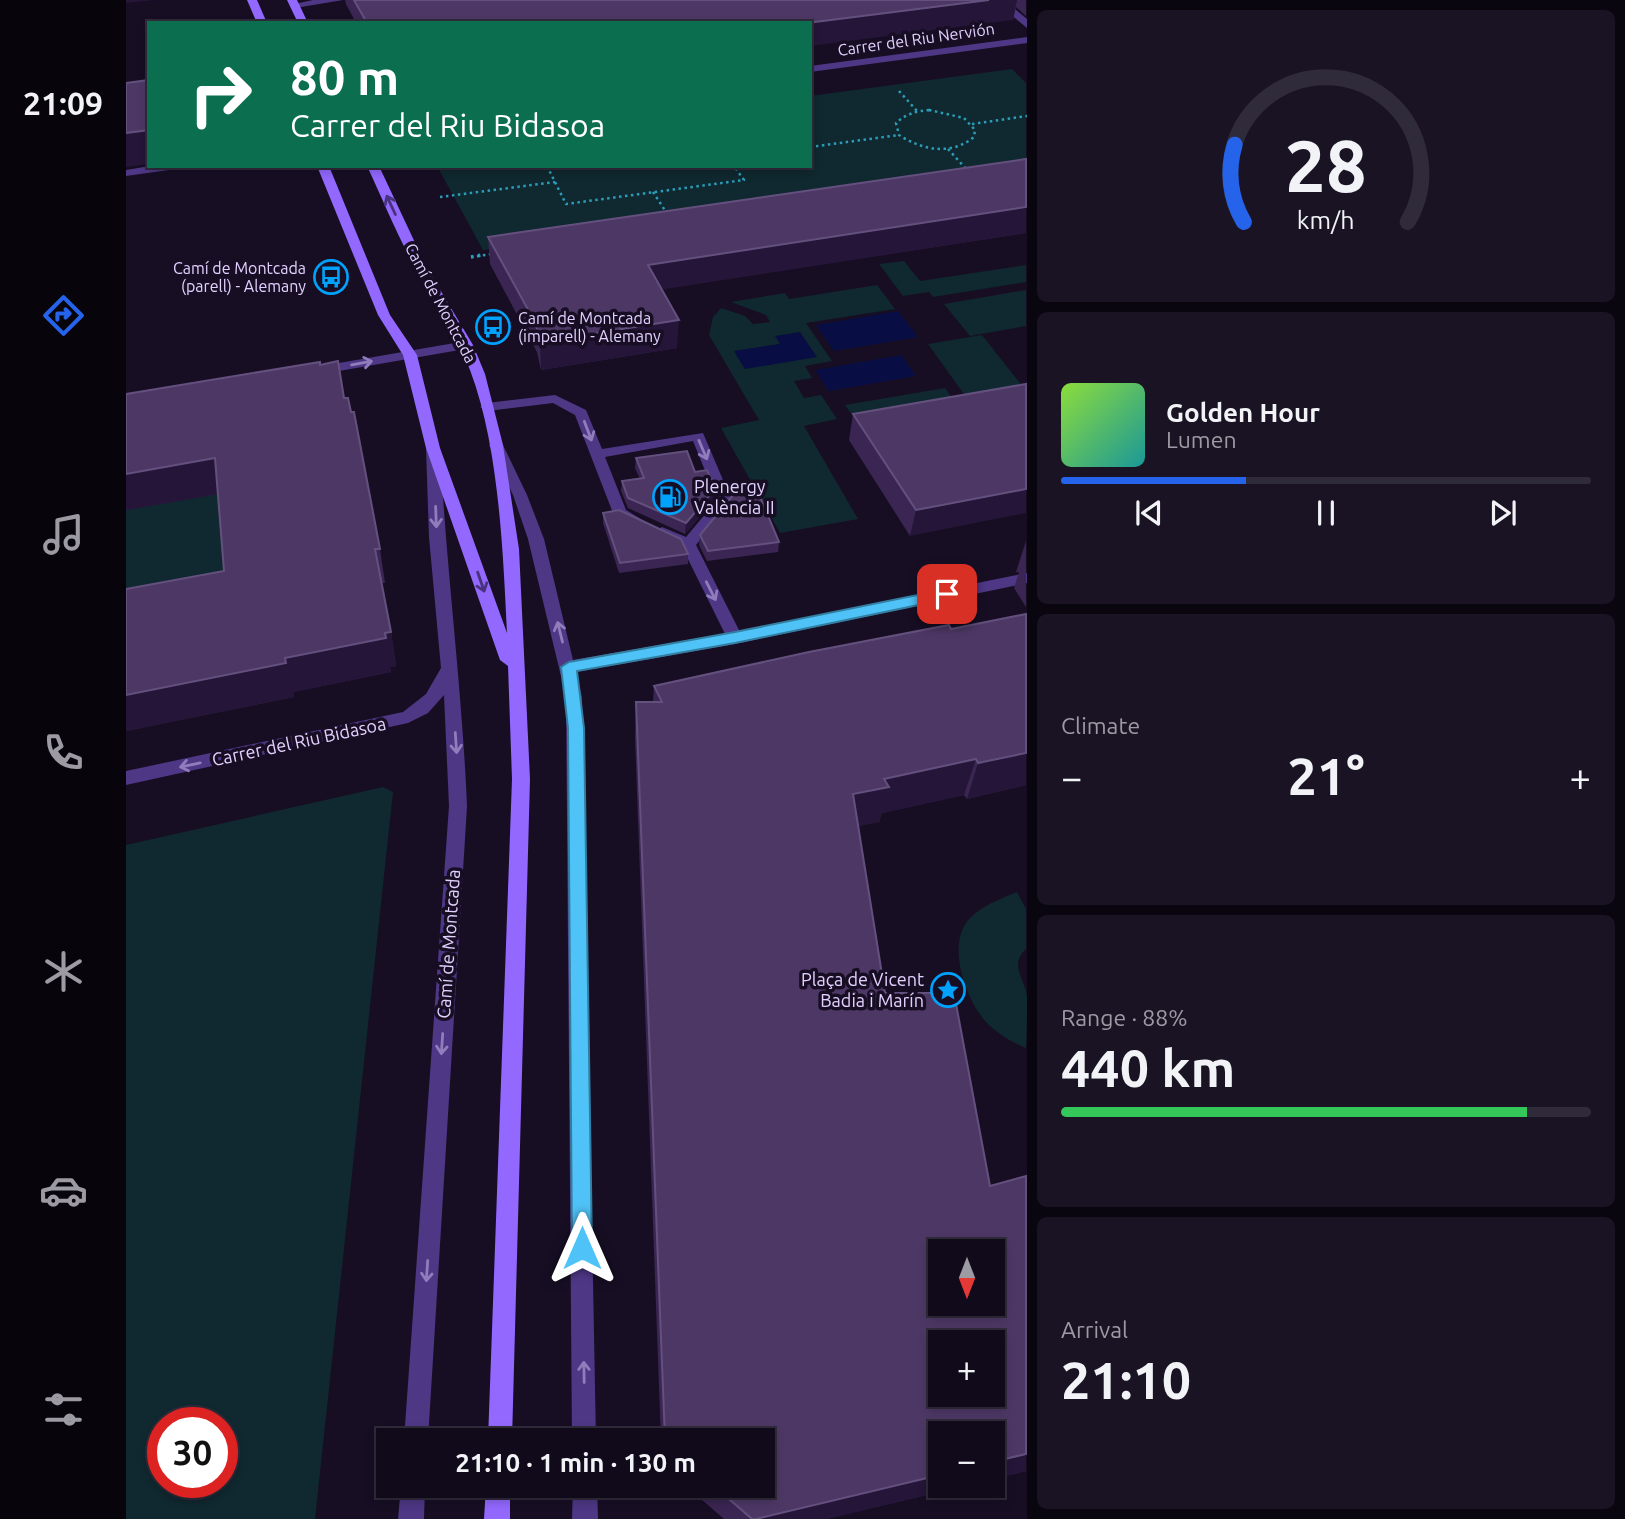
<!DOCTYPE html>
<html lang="en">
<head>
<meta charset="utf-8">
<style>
  body { margin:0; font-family:Ubuntu,sans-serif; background:#1a1324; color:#f1f3f6; height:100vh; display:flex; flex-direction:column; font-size:26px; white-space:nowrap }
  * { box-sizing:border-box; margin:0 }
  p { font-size:23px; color:#9c9aa3 }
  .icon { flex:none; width:38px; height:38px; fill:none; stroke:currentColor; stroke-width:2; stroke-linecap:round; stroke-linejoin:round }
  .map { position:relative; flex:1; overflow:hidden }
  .side { display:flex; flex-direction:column; gap:10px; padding:10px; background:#09060f; width:598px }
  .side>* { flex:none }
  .top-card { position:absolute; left:21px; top:21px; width:665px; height:147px; border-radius:0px; box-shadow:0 4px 10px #0003,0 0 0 2px #302b3a; background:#0b6e4f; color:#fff; overflow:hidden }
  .needle { width:46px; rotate:180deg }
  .buttons { position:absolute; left:802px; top:1239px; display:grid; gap:14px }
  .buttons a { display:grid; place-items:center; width:77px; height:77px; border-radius:0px; background:#110a1b; box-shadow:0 4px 10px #0003,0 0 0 2px #302b3a; font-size:35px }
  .speed { position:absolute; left:21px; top:1407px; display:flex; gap:14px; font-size:35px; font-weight:700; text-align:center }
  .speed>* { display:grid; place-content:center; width:91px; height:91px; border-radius:50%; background:#110a1b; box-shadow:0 4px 10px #0003,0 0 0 2px #302b3a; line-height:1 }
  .speed .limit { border:10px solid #d22; background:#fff; color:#111 }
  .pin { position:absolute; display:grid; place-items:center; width:60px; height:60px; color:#fff; margin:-30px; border-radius:14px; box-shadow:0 4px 10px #0006 }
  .me { position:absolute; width:77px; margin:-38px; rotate:0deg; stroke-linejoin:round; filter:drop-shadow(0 0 5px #0008) }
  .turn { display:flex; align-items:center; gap:24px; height:147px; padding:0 28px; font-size:32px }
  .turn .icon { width:91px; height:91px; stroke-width:2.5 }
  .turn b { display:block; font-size:49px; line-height:60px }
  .big { font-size:52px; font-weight:600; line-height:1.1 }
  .side .card { flex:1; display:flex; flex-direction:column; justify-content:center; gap:10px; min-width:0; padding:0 24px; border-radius:10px; background:#1a1324 }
  .side .dial { align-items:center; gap:0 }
  .dial svg { height:182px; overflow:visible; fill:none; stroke:#302b3a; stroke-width:7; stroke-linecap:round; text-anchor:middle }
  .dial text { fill:#f1f3f6; stroke:none }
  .song { display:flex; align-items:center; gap:21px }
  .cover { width:84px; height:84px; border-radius:10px; background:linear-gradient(135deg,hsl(90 70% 55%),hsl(180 70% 35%)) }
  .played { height:7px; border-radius:4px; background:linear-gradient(90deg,#2563eb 35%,#302b3a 35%) }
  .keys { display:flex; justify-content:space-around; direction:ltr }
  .heat { display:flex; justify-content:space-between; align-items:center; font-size:38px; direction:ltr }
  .charge { height:10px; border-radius:5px; background:linear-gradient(90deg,#34c759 88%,#302b3a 0) }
  .trip { position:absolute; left:250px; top:1428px; width:399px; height:70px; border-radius:0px; background:#110a1b; box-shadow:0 4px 10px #0003,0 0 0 2px #302b3a; font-weight:600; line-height:70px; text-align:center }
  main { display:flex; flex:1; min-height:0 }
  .menu { display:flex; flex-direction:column; width:126px; justify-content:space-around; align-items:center; background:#07040b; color:#9c9aa3 }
  .menu .icon { width:49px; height:49px }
  .menu .on { color:#2563eb }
  .menu b { font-size:32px; color:#f1f3f6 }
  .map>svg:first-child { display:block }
  .green { fill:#10282f; fill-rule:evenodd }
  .water { fill:#080e43 }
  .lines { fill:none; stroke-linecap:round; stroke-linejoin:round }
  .path-far1 { stroke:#2b9db9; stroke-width:2.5; stroke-dasharray:2.5 3.5; stroke-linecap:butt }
  .path { stroke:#2b9db9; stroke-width:3.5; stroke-dasharray:2.5 4.5; stroke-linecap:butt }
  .lane { fill:#4e3785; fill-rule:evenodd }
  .street { fill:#4e3785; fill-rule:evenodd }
  .secondary { fill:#9368ff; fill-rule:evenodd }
  .wall { fill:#3b2653 }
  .shaded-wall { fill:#251538 }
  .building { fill:#4d3865; stroke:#64507e; stroke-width:2; fill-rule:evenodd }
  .oneway { stroke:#49327c }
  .oneway2 { stroke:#917cbc }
  .route { fill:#4fc3f7; stroke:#337fa1; stroke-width:2 }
  .labels { text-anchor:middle; stroke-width:7; stroke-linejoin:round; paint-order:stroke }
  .far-street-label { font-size:16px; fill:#e2d1ff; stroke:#170e24 }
  .far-poi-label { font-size:16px; fill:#e2d1ff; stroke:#170e24; text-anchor:end }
  .poi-label { font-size:18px; fill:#e2d1ff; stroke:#170e24; text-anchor:start }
  .street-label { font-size:18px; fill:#e2d1ff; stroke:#170e24 }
</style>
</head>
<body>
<main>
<nav class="menu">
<b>21:09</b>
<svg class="icon on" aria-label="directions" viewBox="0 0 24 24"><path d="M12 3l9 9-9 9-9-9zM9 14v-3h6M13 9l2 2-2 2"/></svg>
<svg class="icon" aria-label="music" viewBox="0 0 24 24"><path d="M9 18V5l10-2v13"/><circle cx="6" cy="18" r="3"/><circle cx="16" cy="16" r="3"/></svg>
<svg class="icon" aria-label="phone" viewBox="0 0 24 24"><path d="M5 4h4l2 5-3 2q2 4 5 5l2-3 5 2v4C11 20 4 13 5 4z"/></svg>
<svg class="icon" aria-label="climate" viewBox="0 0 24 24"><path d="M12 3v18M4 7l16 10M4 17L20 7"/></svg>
<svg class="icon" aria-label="car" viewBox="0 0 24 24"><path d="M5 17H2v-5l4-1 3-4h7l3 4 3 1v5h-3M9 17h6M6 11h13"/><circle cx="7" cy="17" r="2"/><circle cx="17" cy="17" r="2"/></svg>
<svg class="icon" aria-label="filters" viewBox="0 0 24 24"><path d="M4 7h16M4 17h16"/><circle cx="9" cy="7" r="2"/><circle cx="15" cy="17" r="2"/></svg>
</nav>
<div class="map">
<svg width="901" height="1519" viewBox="0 0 901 1519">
  <rect width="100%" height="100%" fill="#170e24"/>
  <g class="green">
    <polygon points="886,69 900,83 900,170 357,250 311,166 684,166 684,96"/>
    <polygon points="778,261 794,281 900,265 900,282 807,297 803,292 777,296 753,264"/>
    <path d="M751,285L769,309L680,323L706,361L679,366L686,378L668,381L678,398L695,395L711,419L678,426L732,519L654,533L595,428L633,420L583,335L587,317L595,308L619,316L627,324L644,322L640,315L605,302L659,293L663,299ZM654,344L619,369L609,352V351Z"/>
    <polygon points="900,290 900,326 844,336 818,304"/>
    <polygon points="856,335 897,387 840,397 802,344"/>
    <polygon points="819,388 827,399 727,416 719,405"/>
    <polygon points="95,465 106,605 0,625 0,510 81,496"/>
    <path d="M257,787L267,792L189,1519H0V845ZM37,1423H96V1482H37Z"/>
    <path d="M891,892L900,909V949C883,965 898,977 901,996C901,1013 901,1031 900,1048C887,1043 870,1033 860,1022C840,1000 819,944 844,918C857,905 874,899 891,892Z"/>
  </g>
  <g class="water">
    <polygon points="772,311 792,337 708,351 690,325"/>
    <polygon points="674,332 691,357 619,369 608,351 654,344 649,336"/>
    <polygon points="775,355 790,376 703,391 689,370"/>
  </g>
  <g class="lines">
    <g class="path-far1">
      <polyline points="773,91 791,111"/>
      <path d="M803,110L838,118L849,130L848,137C825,156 796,150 773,135L770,123C780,114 790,111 803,110Z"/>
      <polyline points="846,124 901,116"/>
      <polyline points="684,147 773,135"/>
      <polyline points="822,149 842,171"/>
      <polyline points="421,166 440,204 618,180 608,166"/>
      <polyline points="527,192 542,215"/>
      <polyline points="314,197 429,182"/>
      <polyline points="345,257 366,254"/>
    </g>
    <polyline class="path" points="345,257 356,255"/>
    <polygon class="lane" points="429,395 460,410 476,449 577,433 606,501 570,545 617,638 615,642 603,642 556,547 528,532 536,527 560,537 591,500 567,441 479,457 500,510 518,521 510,526 487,513 449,415 427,403 361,411 354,407 361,403"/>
    <g class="street">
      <polygon points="187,0 217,0 169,8 164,5"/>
      <polygon points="867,0 878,0 901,19 901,28"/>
      <polygon points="901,37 901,43 684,72 684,66"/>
      <polygon points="24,166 56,166 50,169 0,176 0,170"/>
      <polygon points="340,341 345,342 345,348 190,375 183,371 190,367"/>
      <polygon points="370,441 377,445 401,495 418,539 447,660 609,632 901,573 901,583 609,644 450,672 456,697 470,1440 446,1440 440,697 402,539 387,495 363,445"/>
      <path d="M307,444L314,448C320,568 336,686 341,806L302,1440H278L323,806L318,695L302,713L282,723L0,785V771L277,712L300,694L315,668L303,537L300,448Z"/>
      <polygon points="275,1486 299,1486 298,1519 272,1519"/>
      <polygon points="447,1486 471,1486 472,1519 446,1519"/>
    </g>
    <g class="secondary">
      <polygon points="121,0 131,0 141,23 131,23"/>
      <polygon points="161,0 171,0 182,23 172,23"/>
      <path d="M191,166H203L264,315L291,355L314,448L381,633C377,552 373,446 344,370C330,334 307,302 289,267C271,235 257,200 241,166H253L300,266L347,345L359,374L377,445L393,549L404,779L386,1440H362L386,779L382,666L374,660L300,448L277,355L252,315Z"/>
      <polygon points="360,1486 384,1486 384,1519 358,1519"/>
    </g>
  </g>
  <g class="wall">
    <polygon points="219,0 900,0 900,16 890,7 887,20 684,23 230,23 220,4"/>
    <polygon points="900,233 536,289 551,348 415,370 411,352 364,264 362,237"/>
    <polygon points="194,365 218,398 254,549 259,583 256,583 265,632 270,666 264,667 265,672 167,692 168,697 0,731 0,589 98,571 92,494 0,510 0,394"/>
    <polygon points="900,384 784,536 723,440 727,414"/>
    <polygon points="510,458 569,472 588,500 559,534 502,508 495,491 496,481 514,479 509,468"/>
    <polygon points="477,513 562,554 562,564 493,573 477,523"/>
    <polygon points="574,535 653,542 652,552 581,561 573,545"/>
    <polygon points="900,541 900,607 888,588 893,572 890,572"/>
    <polygon points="900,614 900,785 841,799 838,795 756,813 753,822 732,826 759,993 864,1186 900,1176 900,1471 866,1479 814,1486 838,1486 700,1519 598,1519 560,1486 637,1486 637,1440 535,1440 509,738 510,702 527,702 528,686 825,629"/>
  </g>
  <g class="shaded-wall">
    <polygon points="0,0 28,0 0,3"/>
    <polygon points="863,0 891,0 887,20 684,46 684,23"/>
    <polygon points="23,130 23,164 0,167 0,133"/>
    <polygon points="900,207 900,233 520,292 522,265"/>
    <polygon points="553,320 551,348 415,370 414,342"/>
    <polygon points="89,458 97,493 0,510 0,474"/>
    <polygon points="589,489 588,500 559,534 560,523"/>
    <polygon points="900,489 900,513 784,536 790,510"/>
    <polygon points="265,632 270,666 264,667 265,672 167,692 168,697 0,731 0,695 159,658"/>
    <polygon points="900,753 900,785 841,799 852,763"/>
    <polygon points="850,759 838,795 756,813 753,822 719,829 727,794 758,779"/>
    <polygon points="900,1454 900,1471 866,1479 866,1462"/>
    <polygon points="814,1475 814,1486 838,1486 700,1519 630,1519"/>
  </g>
  <g class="building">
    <polygon points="228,0 863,0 681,23 241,23"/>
    <polygon points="23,80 23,130 0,133 0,83"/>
    <polygon points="900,159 900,207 522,265 553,320 414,342 410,324 362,237"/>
    <polygon points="212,361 218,398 222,398 225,412 228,412 254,549 249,549 265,632 259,633 260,638 159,658 160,663 0,695 0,589 98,571 89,458 0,474 0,394 194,362 194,365"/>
    <polygon points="900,384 900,489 790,510 727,414"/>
    <polygon points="561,451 569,472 581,470 589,489 560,523 502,498 496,481 518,478 510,458"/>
    <polygon points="633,494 653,542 582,551 574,535 607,495"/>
    <polygon points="493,510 555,539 562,554 494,563 477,513"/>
    <path d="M900,614V753L852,763L850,759L758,779L763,787L727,794L759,993H828L864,1186L900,1176V1454L866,1462V1433H814V1475L630,1519H626L588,1486H637V1440H539L510,702H536L528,686L683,652L823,625L825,629ZM814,1251H866V1304H814ZM814,1342H866V1395H814Z"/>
  </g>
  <defs><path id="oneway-shaft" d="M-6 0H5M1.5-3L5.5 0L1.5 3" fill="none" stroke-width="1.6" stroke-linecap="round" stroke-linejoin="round" transform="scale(1.75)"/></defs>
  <g class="oneway">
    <use href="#oneway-shaft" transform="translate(265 205) rotate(-115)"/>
    <use href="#oneway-shaft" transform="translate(355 582) rotate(71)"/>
  </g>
  <g class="oneway2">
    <use href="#oneway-shaft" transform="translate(236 363) rotate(-10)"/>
    <use href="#oneway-shaft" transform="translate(462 431) rotate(69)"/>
    <use href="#oneway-shaft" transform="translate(577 450) rotate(67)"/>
    <use href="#oneway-shaft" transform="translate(310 517) rotate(88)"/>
    <use href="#oneway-shaft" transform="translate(585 591) rotate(63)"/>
    <use href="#oneway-shaft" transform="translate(434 632) rotate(-104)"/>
    <use href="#oneway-shaft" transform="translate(330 743) rotate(86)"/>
    <use href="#oneway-shaft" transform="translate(64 765) rotate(168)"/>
    <use href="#oneway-shaft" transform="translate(316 1044) rotate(94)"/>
    <use href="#oneway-shaft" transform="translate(301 1271) rotate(94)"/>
    <use href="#oneway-shaft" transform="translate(458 1372) rotate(-91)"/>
  </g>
  <polygon class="route" points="821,589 826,591 828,594 826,598 609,643 451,671 458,728 466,1248 463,1256 456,1259 449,1256 446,1248 442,728 435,667 443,662 609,632"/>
  <defs>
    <g id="bus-ring" transform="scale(1.75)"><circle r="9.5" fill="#170e24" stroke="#00a2fc" stroke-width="1.5"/><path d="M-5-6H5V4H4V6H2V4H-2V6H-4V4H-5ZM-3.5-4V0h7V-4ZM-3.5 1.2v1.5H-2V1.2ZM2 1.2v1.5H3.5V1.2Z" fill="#00a2fc"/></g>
    <g id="fuel-ring" transform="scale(1.75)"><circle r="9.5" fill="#170e24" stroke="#00a2fc" stroke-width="1.5"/><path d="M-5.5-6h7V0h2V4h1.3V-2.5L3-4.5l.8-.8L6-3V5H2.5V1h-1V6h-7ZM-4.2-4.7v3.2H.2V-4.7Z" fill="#00a2fc"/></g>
    <g id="sight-ring" transform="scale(1.75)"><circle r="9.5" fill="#170e24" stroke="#00a2fc" stroke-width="1.5"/><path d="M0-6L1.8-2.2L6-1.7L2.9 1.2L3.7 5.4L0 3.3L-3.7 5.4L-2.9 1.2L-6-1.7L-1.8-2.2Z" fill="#00a2fc"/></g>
  </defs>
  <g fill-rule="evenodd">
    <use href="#bus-ring" x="205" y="277"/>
    <use href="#bus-ring" x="367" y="327"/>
    <use href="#fuel-ring" x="544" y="497"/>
    <use href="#sight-ring" x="822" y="990"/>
  </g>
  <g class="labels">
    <g class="far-street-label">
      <text transform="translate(790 39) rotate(-8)" y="6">Carrer del Riu Nervión</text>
      <text transform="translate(315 303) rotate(62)" y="6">Camí de Montcada</text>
    </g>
    <g class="far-poi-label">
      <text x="180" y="274">Camí de Montcada<tspan x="180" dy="18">(parell) - Alemany</tspan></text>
      <text x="392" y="324" text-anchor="start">Camí de Montcada<tspan x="392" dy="18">(imparell) - Alemany</tspan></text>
    </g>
    <g class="poi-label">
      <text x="568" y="493">Plenergy<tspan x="568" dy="21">València II</tspan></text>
      <text x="798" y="986" text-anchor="end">Plaça de Vicent<tspan x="798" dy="21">Badia i Marín</tspan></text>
    </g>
    <g class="street-label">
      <text transform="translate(173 742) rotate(-12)" y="6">Carrer del Riu Bidasoa</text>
      <text transform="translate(323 944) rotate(-86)" y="6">Camí de Montcada</text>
    </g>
  </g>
</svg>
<div class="buttons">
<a><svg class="needle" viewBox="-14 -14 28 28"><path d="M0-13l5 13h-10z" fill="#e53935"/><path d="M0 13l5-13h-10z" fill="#9c9aa3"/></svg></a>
<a>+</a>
<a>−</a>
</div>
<div class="speed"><div class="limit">30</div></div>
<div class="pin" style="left:821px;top:594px;background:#d93025"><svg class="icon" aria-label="arrive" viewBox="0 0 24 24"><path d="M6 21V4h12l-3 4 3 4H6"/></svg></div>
<svg class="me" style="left:456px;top:1248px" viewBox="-20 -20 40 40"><path d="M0-17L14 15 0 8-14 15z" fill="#4fc3f7" stroke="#fff" stroke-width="4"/></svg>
<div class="trip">21:10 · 1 min · 130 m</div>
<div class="top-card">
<div class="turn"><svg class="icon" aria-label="right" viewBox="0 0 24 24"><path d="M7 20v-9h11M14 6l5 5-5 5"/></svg><div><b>80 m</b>Carrer del Riu Bidasoa</div></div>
</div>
</div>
<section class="side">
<div class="card dial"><svg viewBox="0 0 100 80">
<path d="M14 69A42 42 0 1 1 86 69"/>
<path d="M14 69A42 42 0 0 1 10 35" stroke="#2563eb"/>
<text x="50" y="56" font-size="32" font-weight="700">28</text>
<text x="50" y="72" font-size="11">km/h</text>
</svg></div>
<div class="card">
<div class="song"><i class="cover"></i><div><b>Golden Hour</b><p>Lumen</p></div></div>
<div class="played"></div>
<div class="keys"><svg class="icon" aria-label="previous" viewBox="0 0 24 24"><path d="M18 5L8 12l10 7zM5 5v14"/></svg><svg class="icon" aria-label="pause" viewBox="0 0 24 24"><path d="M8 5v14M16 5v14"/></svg><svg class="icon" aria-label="next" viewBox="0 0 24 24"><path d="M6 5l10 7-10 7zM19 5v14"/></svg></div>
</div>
<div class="card"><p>Climate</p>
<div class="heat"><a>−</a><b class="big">21°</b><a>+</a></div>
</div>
<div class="card"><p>Range · 88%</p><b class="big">440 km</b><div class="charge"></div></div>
<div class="card"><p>Arrival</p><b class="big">21:10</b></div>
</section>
</main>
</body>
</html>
